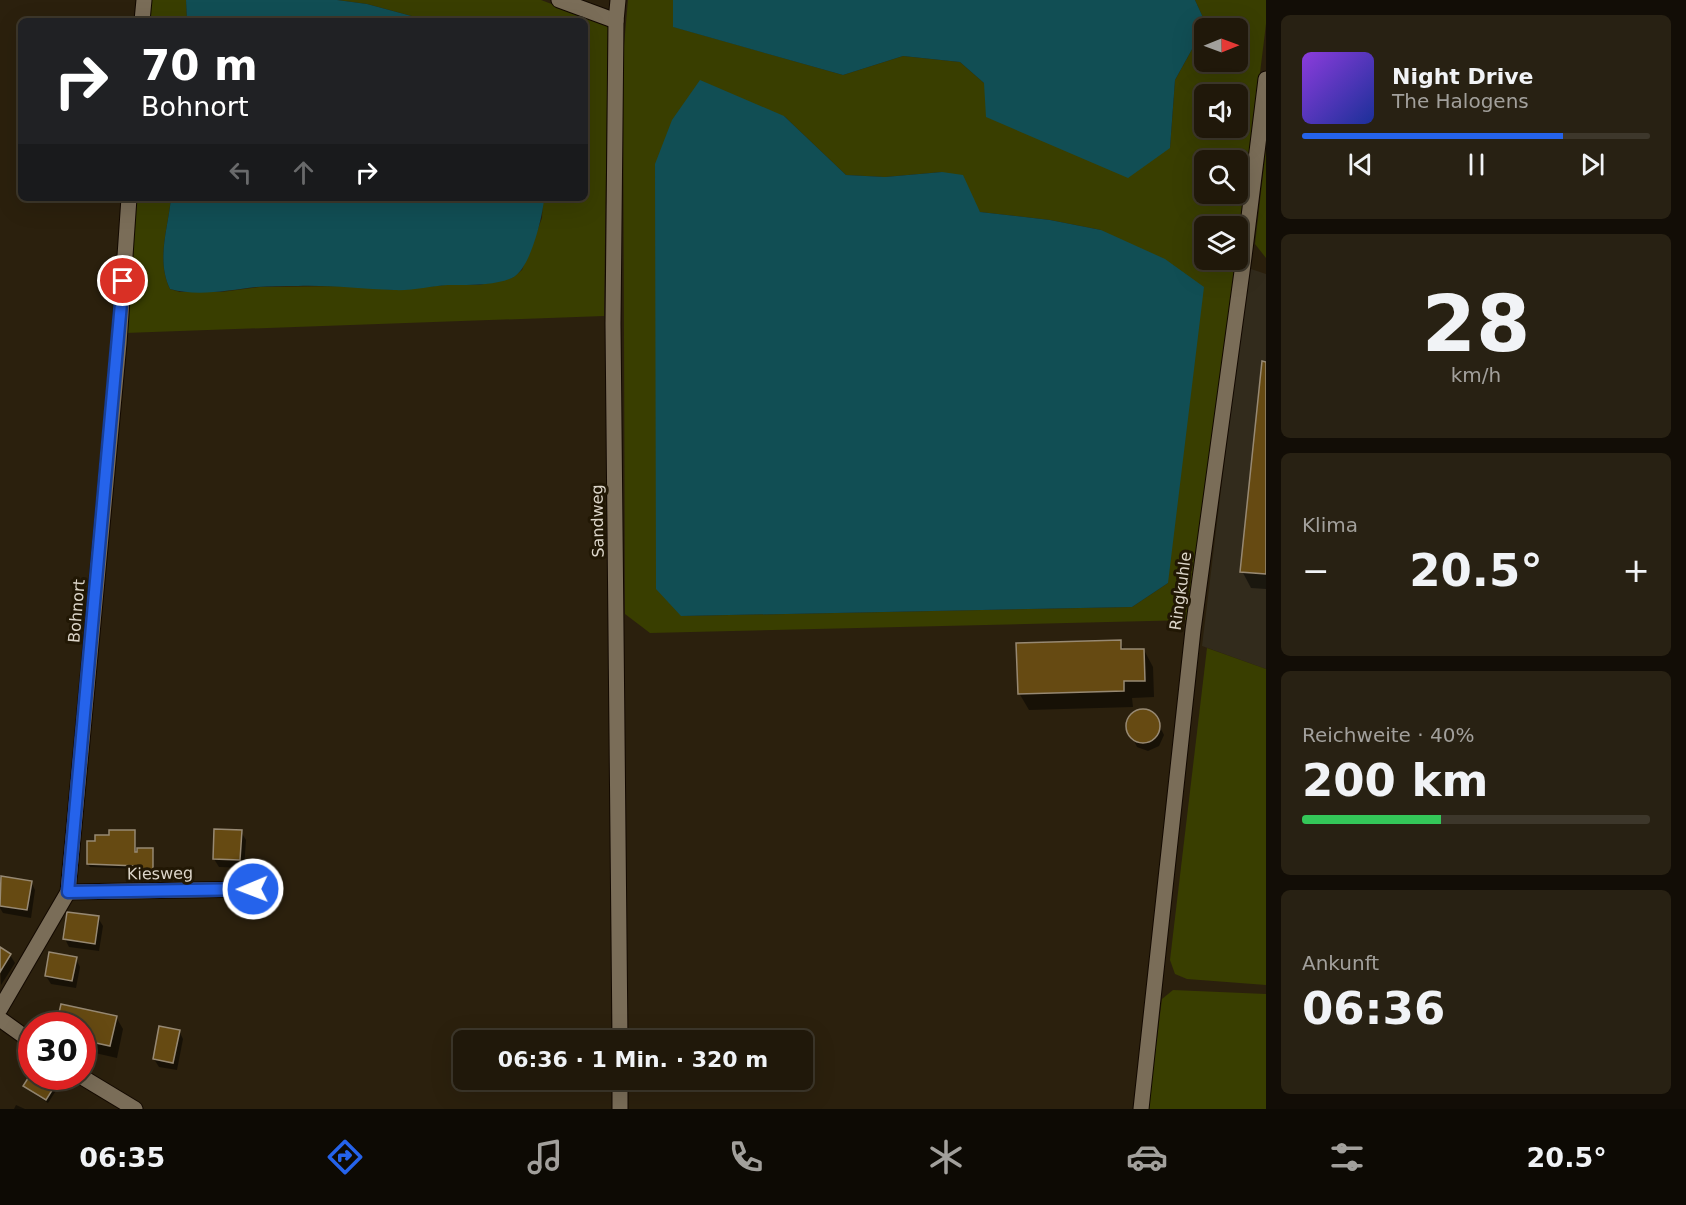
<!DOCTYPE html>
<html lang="de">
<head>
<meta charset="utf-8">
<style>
  body { margin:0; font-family:"DejaVu Sans",sans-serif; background:#282113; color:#f1f3f6; height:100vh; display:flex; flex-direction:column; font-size:22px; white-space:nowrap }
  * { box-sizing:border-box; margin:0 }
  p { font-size:20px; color:#a2a09c }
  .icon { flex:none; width:33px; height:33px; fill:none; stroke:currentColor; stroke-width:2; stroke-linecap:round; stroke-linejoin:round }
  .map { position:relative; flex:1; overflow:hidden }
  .panel { display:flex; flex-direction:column; gap:15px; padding:15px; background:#120d06; width:420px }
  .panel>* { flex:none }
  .top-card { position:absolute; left:18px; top:18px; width:570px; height:183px; border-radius:9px; box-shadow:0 6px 24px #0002,0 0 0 2px #3d372b; background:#202124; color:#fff; overflow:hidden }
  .needle { width:39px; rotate:89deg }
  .tools { position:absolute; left:1194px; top:18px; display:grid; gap:12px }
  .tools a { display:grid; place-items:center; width:54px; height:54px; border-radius:9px; background:#20180a; box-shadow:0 6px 24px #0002,0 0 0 2px #3d372b; font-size:30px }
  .speed { position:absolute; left:18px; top:1012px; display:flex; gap:12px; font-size:30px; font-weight:700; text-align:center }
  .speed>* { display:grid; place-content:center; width:78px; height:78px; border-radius:50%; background:#20180a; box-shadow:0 6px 24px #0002,0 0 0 2px #3d372b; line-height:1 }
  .speed .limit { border:9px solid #d22; background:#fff; color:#111 }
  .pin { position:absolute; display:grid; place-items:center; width:51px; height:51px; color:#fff; margin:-26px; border:3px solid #fff; border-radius:50%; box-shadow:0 2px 6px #0007 }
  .me { position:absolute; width:66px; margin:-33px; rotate:269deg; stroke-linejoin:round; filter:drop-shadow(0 0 4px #0008) }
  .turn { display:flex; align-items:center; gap:21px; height:126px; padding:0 24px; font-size:27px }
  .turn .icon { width:78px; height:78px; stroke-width:2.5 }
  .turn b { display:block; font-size:42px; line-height:51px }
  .lanes { display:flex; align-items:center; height:57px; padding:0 24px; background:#0003; justify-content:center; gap:30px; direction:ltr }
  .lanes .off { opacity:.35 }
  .big { font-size:45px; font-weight:800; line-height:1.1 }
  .panel .tile { flex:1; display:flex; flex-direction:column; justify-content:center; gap:9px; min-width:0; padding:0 21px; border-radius:9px; background:#282113 }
  .panel .dial { align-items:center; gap:0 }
  .dial b { font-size:78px; line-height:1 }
  .song { display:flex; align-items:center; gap:18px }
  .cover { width:72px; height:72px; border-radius:9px; background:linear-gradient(135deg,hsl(270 70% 55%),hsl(230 70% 35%)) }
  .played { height:6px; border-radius:3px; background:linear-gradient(90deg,#2563eb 75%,#3d372b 75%) }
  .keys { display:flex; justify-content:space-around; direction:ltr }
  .heat { display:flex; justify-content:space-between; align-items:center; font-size:33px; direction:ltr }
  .charge { height:9px; border-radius:4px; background:linear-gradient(90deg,#34c759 40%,#3d372b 0) }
  .trip { position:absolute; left:453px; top:1030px; width:360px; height:60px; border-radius:9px; background:#20180a; box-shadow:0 6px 24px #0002,0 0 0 2px #3d372b; font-weight:800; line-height:60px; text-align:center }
  .tabs { display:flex; height:96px; justify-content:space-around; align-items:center; background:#0d0a04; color:#a2a09c }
  .tabs .icon { width:42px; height:42px }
  .tabs .active { color:#2563eb }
  .tabs b { font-size:27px; color:#f1f3f6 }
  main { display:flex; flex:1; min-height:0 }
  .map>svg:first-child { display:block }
  .industrial { fill:#322b1c }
  .green { fill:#393e00; fill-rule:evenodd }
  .water { fill:#114e54 }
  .shadow { fill:#0007 }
  .building { fill:#664a12; stroke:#978973; stroke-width:1.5 }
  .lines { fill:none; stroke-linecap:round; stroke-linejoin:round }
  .minor-casing { stroke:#130900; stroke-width:17 }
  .minor { stroke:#7a6d58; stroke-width:15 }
  .route-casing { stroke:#184099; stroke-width:15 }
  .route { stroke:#2563eb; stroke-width:10 }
  .labels { text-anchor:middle; stroke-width:6; stroke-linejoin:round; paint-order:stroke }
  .street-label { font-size:16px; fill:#dcd5c9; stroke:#211704 }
</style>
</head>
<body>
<main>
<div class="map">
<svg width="1266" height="1109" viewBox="0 0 1266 1109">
  <rect width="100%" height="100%" fill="#2b200d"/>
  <polygon class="industrial" points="1248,268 1266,274 1266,669 1202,646"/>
  <g class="green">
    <polygon points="150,0 186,0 187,21 148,21"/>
    <path d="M337,0H541L608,25L604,316L125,333L135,198H171C168,229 156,260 170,289L180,292H221L260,287L349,286L396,290L445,285H479L512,278L522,270L542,218L543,198H585V21H430L367,4Z"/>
    <path d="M628,0H673L674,27L843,75L903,56L960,62L984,83L1170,148L1175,80L1206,24L1195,0H1266V24L1238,253V226H1204V260H1237L1191,620L650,633L625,614L623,57ZM1204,28H1238V62H1204ZM1204,94H1238V128H1204ZM784,116L846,175L885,177L942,172L980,212L1050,220L1101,230L1168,583L1132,607L681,616ZM1204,160H1238V194H1204Z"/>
    <polygon points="1266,149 1266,258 1255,244"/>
    <polygon points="1207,648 1266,669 1266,985 1187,979 1175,974 1170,960"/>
    <polygon points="1173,990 1266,994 1266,1109 1148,1109 1162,999"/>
  </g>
  <g class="water">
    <polygon points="186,0 337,0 367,4 430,21 187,21"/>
    <polygon points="673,0 1195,0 1206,24 1175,80 1170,148 1128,178 986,117 984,83 960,62 903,56 843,75 673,27"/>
    <polygon points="700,80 784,116 846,175 885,177 942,172 963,175 980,212 1050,220 1101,230 1165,259 1204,287 1168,583 1132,607 681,616 656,589 655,164 672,120"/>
    <path d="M171,198H543L544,200C542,219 530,270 512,278C494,286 467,285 448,285C430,286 412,291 394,290C361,289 330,285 298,286C284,286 270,286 256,287C229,290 198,297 170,289C156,260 168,229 171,198Z"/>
  </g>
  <g class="shadow">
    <polygon points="1266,363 1266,589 1251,588 1242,571"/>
    <polygon points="1120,642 1125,651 1144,650 1153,667 1154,697 1132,698 1133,707 1029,710 1019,693"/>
    <polygon points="1142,710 1154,715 1164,735 1159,746 1148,751 1137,747 1127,725 1131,715"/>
    <polygon points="134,832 136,835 136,849 152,850 154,853 154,873 141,873 139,869 90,867 88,864"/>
    <polygon points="241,832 246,840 244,868 219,867 214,859"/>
    <polygon points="3,877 31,882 35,890 31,918 3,913 0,908"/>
    <polygon points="98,918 103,926 99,951 69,947 65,939"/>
    <polygon points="0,949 10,955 15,963 1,985"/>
    <polygon points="76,959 80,967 76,988 51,984 46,976"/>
    <polygon points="116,1017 123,1029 117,1058 82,1050 82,1026 57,1026"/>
    <polygon points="179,1031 183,1039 177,1070 159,1067 154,1059"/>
    <polygon points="32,1077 41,1077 55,1085 57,1089 48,1103 27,1089 25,1086"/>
    <polygon points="16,1105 25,1109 14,1109"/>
  </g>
  <g class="building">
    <polygon points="1262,361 1266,362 1266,574 1240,572"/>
    <polygon points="1121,640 1121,649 1144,649 1145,681 1124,681 1124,691 1018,694 1016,643"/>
    <circle cx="1143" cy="726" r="17"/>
    <polygon points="214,829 242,830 240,860 213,859"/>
    <polygon points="109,830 135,830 135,852 137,852 137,848 153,848 153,870 138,870 138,866 87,864 87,841 95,841 95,835 109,835"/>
    <polygon points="1,876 32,881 27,910 0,906"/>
    <polygon points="67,912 99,916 95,944 63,939"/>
    <polygon points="0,947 11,954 0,972"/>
    <polygon points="49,952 77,957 72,981 45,976"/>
    <polygon points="61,1004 117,1016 110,1046 82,1040 82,1026 56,1026"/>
    <polygon points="159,1026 180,1030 173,1063 153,1059"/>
    <polygon points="32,1072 32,1077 44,1077 56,1084 46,1100 23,1086"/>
  </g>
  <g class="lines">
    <g class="minor-casing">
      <g id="minor">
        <polyline points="559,0 616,21"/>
        <polyline points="618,0 616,21 613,324 620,1041"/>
        <polyline points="142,21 144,0"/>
        <polyline points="68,892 253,889"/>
        <polyline points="0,1009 68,892 119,343 129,198"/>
        <polyline points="0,1019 32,1042"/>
        <polyline points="82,1077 135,1109"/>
        <polyline points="620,1080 620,1109"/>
        <polyline points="1141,1109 1193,630 1244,257 1266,79"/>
      </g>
    </g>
    <use href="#minor" class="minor"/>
  </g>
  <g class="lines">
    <g class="route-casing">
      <polyline id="route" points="123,281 68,892 253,889"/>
    </g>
    <use href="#route" class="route"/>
  </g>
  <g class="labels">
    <g class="street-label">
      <text transform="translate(597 521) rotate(-91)" y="6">Sandweg</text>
      <text transform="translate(1180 591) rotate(-82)" y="6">Ringkuhle</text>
      <text transform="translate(76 611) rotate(-85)" y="6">Bohnort</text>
      <text transform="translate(160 873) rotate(-1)" y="6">Kiesweg</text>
    </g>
  </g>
</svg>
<div class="tools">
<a><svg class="needle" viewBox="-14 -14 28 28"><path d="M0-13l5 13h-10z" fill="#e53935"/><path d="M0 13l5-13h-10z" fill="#a2a09c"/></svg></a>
<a><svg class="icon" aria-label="sound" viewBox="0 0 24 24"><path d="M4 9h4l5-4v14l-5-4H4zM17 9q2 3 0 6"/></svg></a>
<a><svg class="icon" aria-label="search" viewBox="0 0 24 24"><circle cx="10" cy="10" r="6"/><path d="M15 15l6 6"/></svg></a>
<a><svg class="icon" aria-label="layers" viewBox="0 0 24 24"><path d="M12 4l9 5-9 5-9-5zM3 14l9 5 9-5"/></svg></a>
</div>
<div class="speed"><div class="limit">30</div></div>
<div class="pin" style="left:123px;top:281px;background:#d93025"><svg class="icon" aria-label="arrive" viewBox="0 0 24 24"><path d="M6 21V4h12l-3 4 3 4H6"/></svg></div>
<svg class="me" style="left:253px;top:889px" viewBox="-20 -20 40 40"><circle r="17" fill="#2563eb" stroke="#fff" stroke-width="3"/><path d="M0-11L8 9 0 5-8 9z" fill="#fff"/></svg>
<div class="trip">06:36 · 1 Min. · 320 m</div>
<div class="top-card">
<div class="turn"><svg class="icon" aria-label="right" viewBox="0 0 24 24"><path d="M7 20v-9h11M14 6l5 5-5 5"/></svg><div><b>70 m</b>Bohnort</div></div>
<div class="lanes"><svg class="icon off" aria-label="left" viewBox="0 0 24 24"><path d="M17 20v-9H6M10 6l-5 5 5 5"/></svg><svg class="icon off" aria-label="ahead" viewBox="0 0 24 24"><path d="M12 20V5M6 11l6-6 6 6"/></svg><svg class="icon" aria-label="right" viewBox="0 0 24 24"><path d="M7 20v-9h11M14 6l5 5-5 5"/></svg></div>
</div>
</div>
<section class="panel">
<div class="tile">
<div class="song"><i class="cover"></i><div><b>Night Drive</b><p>The Halogens</p></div></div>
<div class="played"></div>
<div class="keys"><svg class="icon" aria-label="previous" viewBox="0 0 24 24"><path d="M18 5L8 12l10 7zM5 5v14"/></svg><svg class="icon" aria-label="pause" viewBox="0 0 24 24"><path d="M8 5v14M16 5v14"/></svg><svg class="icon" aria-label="next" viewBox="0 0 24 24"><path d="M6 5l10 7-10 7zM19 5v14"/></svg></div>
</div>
<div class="tile dial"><b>28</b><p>km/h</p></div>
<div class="tile"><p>Klima</p>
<div class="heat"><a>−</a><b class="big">20.5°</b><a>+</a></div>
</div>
<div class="tile"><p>Reichweite · 40%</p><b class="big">200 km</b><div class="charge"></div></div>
<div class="tile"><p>Ankunft</p><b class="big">06:36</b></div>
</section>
</main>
<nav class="tabs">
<b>06:35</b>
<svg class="icon active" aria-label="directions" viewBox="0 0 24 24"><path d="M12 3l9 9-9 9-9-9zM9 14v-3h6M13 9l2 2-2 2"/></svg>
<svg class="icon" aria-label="music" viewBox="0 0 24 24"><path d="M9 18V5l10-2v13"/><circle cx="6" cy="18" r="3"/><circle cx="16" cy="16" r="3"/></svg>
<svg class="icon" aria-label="phone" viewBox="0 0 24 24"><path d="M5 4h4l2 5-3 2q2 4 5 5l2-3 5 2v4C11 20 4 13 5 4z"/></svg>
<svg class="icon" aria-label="climate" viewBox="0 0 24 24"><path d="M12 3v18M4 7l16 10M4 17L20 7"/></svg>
<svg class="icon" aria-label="car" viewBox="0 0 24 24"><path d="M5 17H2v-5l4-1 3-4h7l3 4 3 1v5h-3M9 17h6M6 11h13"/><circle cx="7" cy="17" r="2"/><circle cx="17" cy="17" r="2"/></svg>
<svg class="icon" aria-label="filters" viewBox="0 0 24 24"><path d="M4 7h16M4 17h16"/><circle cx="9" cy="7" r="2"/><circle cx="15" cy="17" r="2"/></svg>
<b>20.5°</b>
</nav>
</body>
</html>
